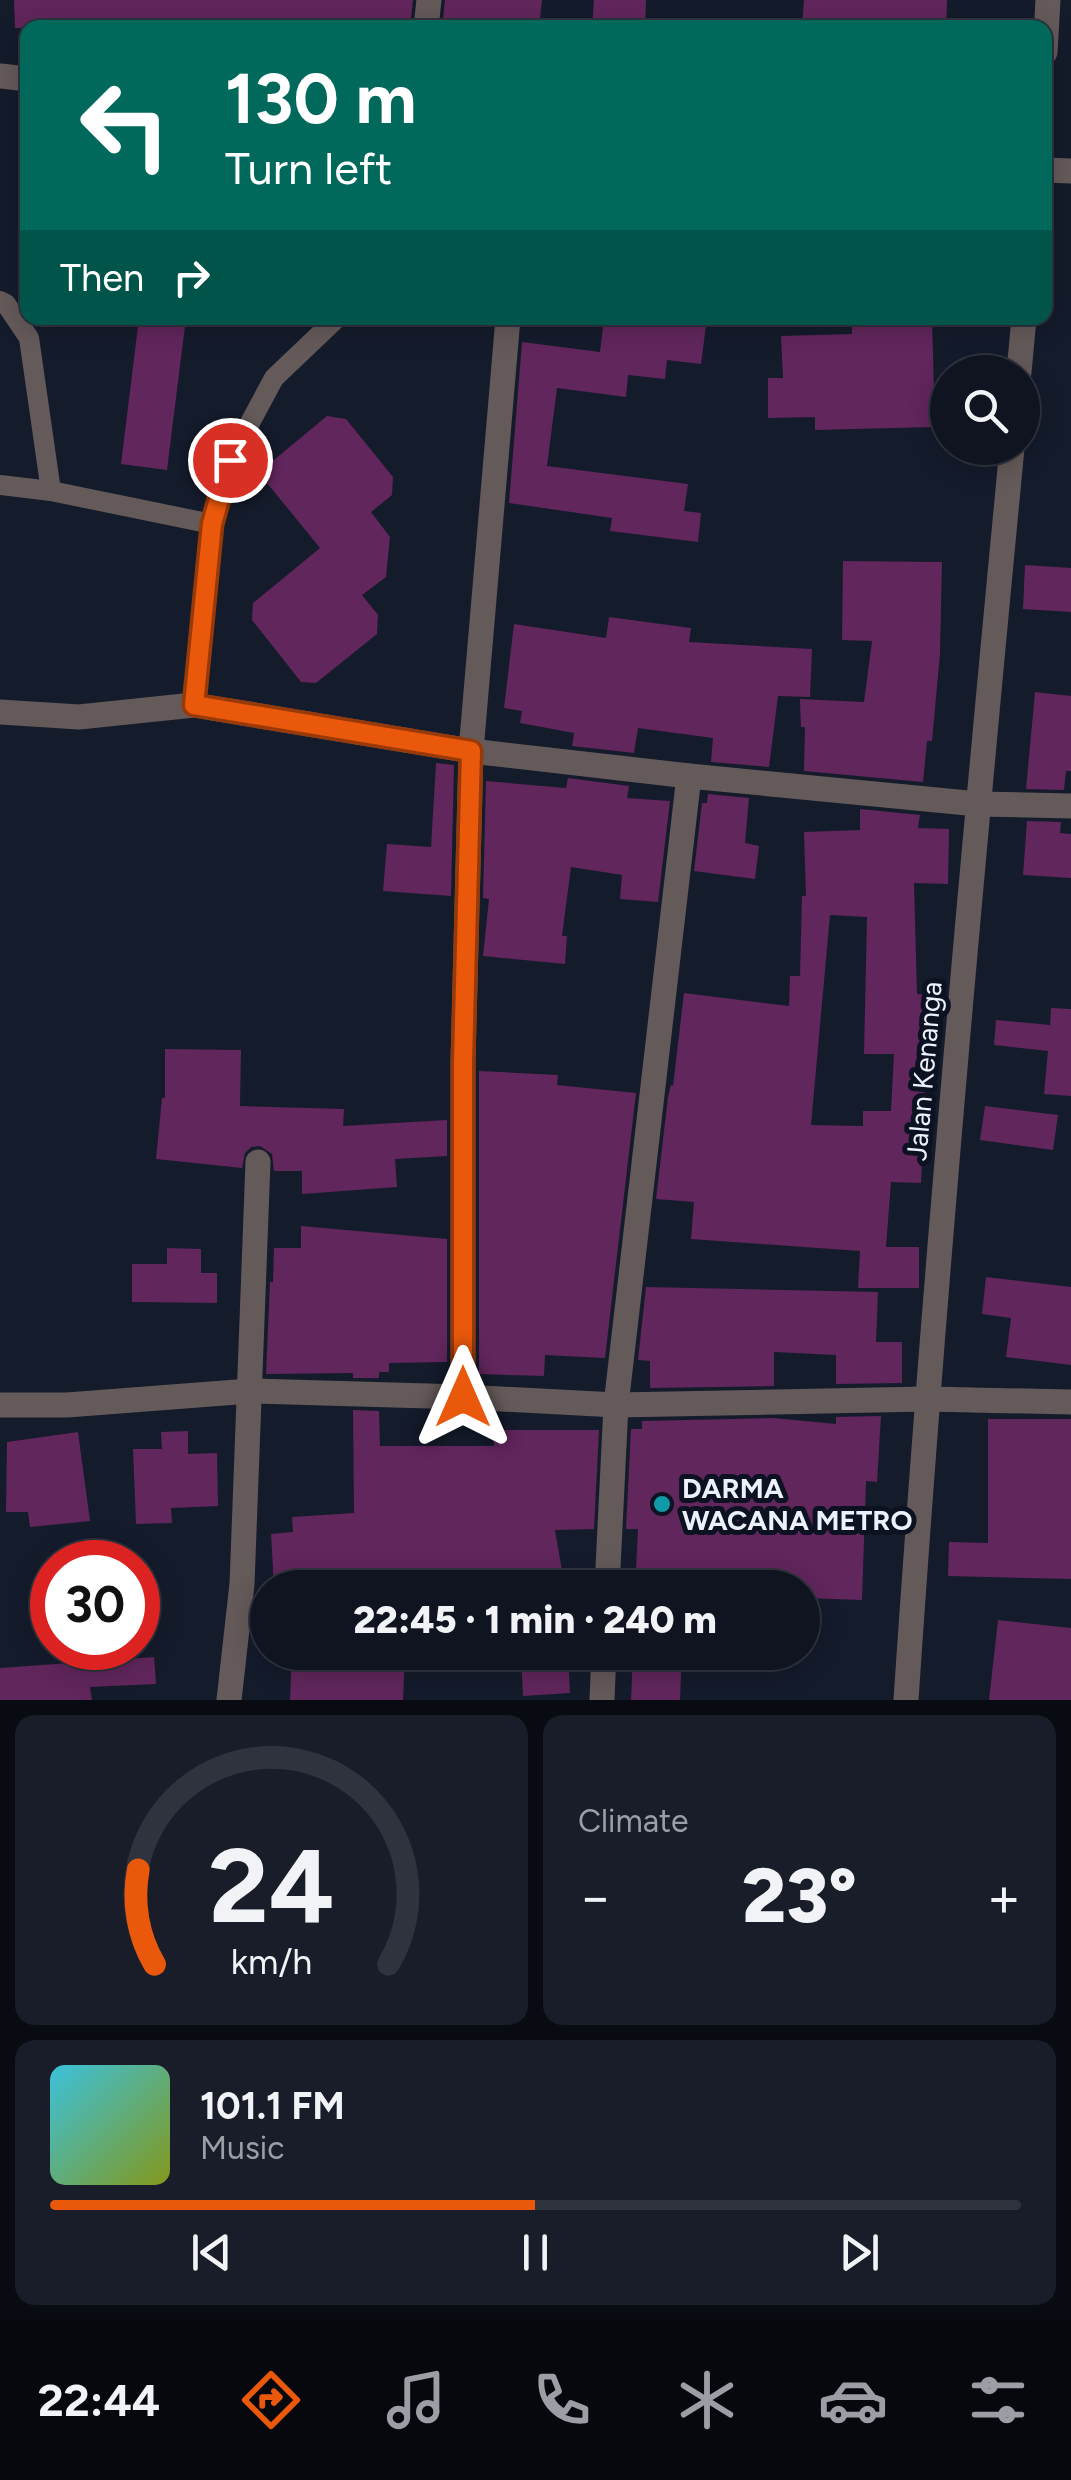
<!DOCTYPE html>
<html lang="en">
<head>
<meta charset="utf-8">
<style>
  body { margin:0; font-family:Figtree,sans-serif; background:#181d29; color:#f1f3f6; height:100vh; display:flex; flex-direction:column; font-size:38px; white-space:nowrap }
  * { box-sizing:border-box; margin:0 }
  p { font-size:32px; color:#9b9ea5 }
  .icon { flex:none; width:55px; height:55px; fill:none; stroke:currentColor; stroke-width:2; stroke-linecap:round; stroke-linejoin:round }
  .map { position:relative; height:1700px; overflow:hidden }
  .drawer { display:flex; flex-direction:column; gap:15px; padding:15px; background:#080b12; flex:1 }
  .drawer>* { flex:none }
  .top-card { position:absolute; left:20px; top:20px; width:1032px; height:305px; border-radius:20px; box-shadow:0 5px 25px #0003,0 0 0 2px #2f333e; background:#00695c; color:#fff; overflow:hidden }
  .tools { position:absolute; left:930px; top:355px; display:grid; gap:20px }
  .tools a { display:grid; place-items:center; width:110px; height:110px; border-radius:50%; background:#0f1420; box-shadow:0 5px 25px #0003,0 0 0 2px #2f333e; font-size:50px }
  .speed { position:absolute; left:30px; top:1540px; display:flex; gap:20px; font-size:50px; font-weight:700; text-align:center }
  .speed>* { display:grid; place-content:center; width:130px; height:130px; border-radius:50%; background:#0f1420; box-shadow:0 5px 25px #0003,0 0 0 2px #2f333e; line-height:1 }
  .speed .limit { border:15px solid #d22; background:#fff; color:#111 }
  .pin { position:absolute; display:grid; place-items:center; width:85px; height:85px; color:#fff; margin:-42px; border:5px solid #fff; border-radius:50%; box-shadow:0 2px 10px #0007 }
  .me { position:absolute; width:110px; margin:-55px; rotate:0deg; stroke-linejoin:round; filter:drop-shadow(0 0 8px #0008) }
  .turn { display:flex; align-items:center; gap:35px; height:210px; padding:0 40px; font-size:45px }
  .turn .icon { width:130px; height:130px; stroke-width:2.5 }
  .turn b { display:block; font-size:70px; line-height:85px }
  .then { display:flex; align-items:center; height:95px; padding:0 40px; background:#0003; gap:20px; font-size:38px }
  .big { font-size:75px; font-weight:800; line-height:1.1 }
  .drawer .card { flex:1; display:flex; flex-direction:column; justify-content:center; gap:15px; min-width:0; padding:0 35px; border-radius:20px; background:#181d29 }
  .drawer .dial { align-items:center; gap:0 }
  .dial svg { height:260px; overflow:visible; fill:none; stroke:#2f333e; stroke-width:7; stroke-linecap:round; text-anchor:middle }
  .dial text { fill:#f1f3f6; stroke:none }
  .song { display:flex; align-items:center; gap:30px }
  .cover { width:120px; height:120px; border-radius:15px; background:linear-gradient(135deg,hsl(190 70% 55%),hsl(70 70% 35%)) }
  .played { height:10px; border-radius:5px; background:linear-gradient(90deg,#ea580c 50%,#2f333e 50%) }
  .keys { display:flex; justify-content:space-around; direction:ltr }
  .heat { display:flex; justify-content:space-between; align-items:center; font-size:55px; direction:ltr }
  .drawer .tiles { flex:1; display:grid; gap:15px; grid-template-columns:1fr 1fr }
  .card:last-child { grid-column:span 2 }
  .trip { position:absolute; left:250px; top:1570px; width:570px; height:100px; border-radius:50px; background:#0f1420; box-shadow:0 5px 25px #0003,0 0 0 2px #2f333e; font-weight:800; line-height:100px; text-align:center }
  .tab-bar { display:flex; height:160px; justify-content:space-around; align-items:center; background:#06080d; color:#9b9ea5 }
  .tab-bar .icon { width:70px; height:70px }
  .tab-bar .current { color:#ea580c }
  .tab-bar b { font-size:45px; color:#f1f3f6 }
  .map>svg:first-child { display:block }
  .building { fill:#61265c; fill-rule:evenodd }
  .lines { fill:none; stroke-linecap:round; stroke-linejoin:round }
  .service { stroke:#655a5a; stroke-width:20 }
  .minor { stroke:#655a5a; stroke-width:25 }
  .tertiary { stroke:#655a5a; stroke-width:25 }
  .route-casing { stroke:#983908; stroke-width:25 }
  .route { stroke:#ea580c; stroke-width:18 }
  .culture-dot { fill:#0f9aa8; stroke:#0c1221; stroke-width:4 }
  .labels { text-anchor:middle; stroke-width:10; stroke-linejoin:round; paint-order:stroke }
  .street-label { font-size:28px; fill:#ecf1fc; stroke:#0c1221 }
  .poi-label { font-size:28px; font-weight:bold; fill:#ecf1fc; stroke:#0c1221; text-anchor:start }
</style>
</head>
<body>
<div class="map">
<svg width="1071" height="1700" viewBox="0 0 1071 1700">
  <rect width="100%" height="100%" fill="#141b2b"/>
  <g class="building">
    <polygon points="14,0 413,0 410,28 15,28"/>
    <polygon points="445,0 542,0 539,28 442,28"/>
    <polygon points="594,0 646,0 645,28 592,28"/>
    <polygon points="804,0 947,0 946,28 802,28"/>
    <polygon points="139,318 186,318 167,470 121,464"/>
    <polygon points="604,318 639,321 640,318 707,318 701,364 667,360 665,379 628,375 626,397 557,388 547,466 688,484 684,511 701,513 698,542 610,531 612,518 509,503 522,342 600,352"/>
    <polygon points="852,318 932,318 935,427 815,430 815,417 768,418 768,378 783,378 781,336 852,334"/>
    <polygon points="327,416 346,419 393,477 392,495 371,512 390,537 386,577 362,595 378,615 377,634 316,683 301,682 252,620 253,603 320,548 267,483 269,464"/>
    <polygon points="843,561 942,562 940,654 932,741 927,741 923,782 804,771 805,727 801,727 800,699 864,702 872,641 842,640"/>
    <polygon points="1025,565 1071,568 1071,612 1023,609"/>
    <polygon points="609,617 691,628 689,642 812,649 810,697 778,696 769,767 711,762 713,738 638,728 634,753 572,746 574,733 520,723 522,711 504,708 514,624 606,638"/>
    <polygon points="1035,692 1071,696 1071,771 1066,771 1064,790 1026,789"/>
    <polygon points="436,763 454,765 451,896 383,891 387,844 431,847"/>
    <polygon points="568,778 629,786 627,798 670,801 658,902 620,899 622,875 571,867 562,936 567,936 565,964 483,956 489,899 483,898 486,781 566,788"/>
    <polygon points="708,794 749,798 745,843 759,846 755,879 694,871 702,803 707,803"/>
    <path d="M860,809L920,815L918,828L949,829L948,884L914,883L917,994L930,995L921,1183L891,1182L886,1247H919V1288H858L860,1251L691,1239L694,1202L656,1199L668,1097L671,1085L673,1086L684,993L789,1006L790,976H800L802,896H806L804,832L860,830ZM830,915L867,917L864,1054H894L891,1111H863V1126L811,1125Z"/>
    <polygon points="1027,821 1061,822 1060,833 1071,834 1071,878 1023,875"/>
    <polygon points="1051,1008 1071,1009 1071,1096 1044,1094 1048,1051 994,1045 996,1020 1050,1025"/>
    <polygon points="165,1049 241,1050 240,1106 344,1109 343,1126 447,1120 447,1156 395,1159 397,1187 302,1194 302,1171 274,1171 272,1154 260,1146 251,1147 245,1153 242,1168 156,1159 162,1098 165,1098"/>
    <polygon points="479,1071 558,1075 557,1085 636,1093 605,1358 545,1355 544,1376 479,1374"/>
    <polygon points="985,1106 1058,1115 1053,1150 980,1140"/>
    <polygon points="301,1226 447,1239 447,1362 389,1363 389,1372 379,1372 379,1378 353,1378 353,1373 266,1374 270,1282 273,1282 274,1248 301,1248"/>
    <polygon points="167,1248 201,1249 201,1273 217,1273 217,1303 132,1302 132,1264 167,1264"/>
    <polygon points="986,1277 1071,1287 1071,1365 1006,1357 1011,1318 982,1314"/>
    <polygon points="646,1287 878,1292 876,1342 902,1342 902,1383 836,1384 836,1355 774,1352 774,1386 650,1388 650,1361 638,1360"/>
    <polygon points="353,1410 379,1411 380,1446 494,1446 493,1430 599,1430 594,1529 555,1530 565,1588 392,1588 392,1582 274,1588 271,1534 293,1532 292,1517 354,1513"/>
    <polygon points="881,1416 877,1482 866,1481 862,1600 802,1598 802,1588 635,1588 638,1529 626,1529 631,1429 642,1429 642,1421 773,1418 836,1424 836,1417"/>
    <polygon points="988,1419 1071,1419 1071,1579 948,1576 949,1542 988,1543"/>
    <polygon points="188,1431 188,1454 217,1453 218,1506 171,1508 172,1523 136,1524 133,1449 162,1449 161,1432"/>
    <polygon points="78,1432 90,1521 30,1527 28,1512 6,1512 7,1442"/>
    <polygon points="998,1620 1071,1628 1071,1700 989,1700"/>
    <polygon points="292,1652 405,1652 403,1700 290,1700"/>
    <polygon points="633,1652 682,1652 680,1700 631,1700"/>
    <polygon points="568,1654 570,1693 523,1696 521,1657"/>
    <polygon points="154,1657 156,1684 90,1687 92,1700 0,1700 0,1668"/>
  </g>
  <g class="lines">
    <g class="service">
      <polyline points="0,301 6,304 29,338 51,491"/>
      <polyline points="0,485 51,491 212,524"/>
      <polyline points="194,705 212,524 230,460 274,378 337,318"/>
    </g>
    <g class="minor">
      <polyline points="426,28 429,0"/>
      <polyline points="1045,52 1048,0"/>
      <polyline points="1019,372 1024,318"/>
      <polyline points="0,712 79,717 194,705 471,751 689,776 978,804 1071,806"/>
      <polyline points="463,1397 463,1061 471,751 508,318"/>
      <polyline points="0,1405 67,1405 250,1391 463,1397 616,1405 926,1399 1071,1402"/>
      <polyline points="607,1588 616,1405 689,776"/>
      <polyline points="229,1700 242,1584 258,1162"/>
      <polyline points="602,1700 604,1652"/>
      <path d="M906,1700C934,1282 972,865 1012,448"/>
    </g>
    <g class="tertiary">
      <polyline points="0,76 28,79"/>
      <polyline points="1045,170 1071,171"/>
    </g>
  </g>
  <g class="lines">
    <g class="route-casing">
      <polyline id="route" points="230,460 212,524 194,705 471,751 463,1062 463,1397"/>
    </g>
    <use href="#route" class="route"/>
  </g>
  <circle class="culture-dot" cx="662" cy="1504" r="10"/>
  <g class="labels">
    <g class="street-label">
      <text transform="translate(924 1071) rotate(-85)" y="10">Jalan Kenanga</text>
    </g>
    <g class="poi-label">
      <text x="682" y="1498">DARMA<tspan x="682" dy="32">WACANA METRO</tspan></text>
    </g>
  </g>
</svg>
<div class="tools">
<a><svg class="icon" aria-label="search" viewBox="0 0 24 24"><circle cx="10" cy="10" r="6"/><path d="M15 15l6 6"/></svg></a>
</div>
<div class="speed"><div class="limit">30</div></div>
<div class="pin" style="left:230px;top:460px;background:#d93025"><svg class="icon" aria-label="arrive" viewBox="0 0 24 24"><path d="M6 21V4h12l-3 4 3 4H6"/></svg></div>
<svg class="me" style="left:463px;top:1397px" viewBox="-20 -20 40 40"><path d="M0-17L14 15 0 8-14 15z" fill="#ea580c" stroke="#fff" stroke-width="4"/></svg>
<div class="trip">22:45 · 1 min · 240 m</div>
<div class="top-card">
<div class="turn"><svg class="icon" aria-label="left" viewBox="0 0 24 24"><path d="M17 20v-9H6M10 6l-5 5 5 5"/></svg><div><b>130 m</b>Turn left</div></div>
<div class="then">Then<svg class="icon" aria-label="right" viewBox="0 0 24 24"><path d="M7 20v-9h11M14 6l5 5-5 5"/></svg></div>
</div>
</div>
<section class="drawer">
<div class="tiles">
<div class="card dial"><svg viewBox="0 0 100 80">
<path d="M14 69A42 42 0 1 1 86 69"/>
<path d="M14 69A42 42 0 0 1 9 40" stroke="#ea580c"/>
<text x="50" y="56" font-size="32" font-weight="700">24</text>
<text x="50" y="72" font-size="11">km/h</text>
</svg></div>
<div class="card"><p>Climate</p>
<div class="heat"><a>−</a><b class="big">23°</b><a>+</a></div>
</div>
<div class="card">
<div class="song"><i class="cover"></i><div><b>101.1 FM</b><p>Music</p></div></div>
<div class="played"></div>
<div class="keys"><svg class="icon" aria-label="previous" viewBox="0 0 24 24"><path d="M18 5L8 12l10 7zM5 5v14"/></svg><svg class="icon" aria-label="pause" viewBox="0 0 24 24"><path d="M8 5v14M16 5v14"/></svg><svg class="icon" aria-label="next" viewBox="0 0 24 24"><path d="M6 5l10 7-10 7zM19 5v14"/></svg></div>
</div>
</div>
</section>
<nav class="tab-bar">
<b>22:44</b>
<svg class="icon current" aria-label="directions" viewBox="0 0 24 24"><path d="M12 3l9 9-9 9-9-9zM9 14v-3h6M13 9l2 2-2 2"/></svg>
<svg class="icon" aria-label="music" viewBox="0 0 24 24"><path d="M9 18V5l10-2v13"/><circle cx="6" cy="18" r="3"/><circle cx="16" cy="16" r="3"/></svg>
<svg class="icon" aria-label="phone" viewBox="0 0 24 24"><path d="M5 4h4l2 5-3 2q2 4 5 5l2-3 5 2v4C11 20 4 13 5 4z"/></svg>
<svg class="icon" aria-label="climate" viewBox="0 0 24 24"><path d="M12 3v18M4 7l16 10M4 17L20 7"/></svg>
<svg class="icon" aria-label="car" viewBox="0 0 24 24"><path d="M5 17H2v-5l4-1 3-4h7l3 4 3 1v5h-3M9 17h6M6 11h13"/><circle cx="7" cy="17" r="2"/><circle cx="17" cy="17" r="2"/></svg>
<svg class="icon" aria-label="filters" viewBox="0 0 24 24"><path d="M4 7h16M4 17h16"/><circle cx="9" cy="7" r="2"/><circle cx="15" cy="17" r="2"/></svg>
</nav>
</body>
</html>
